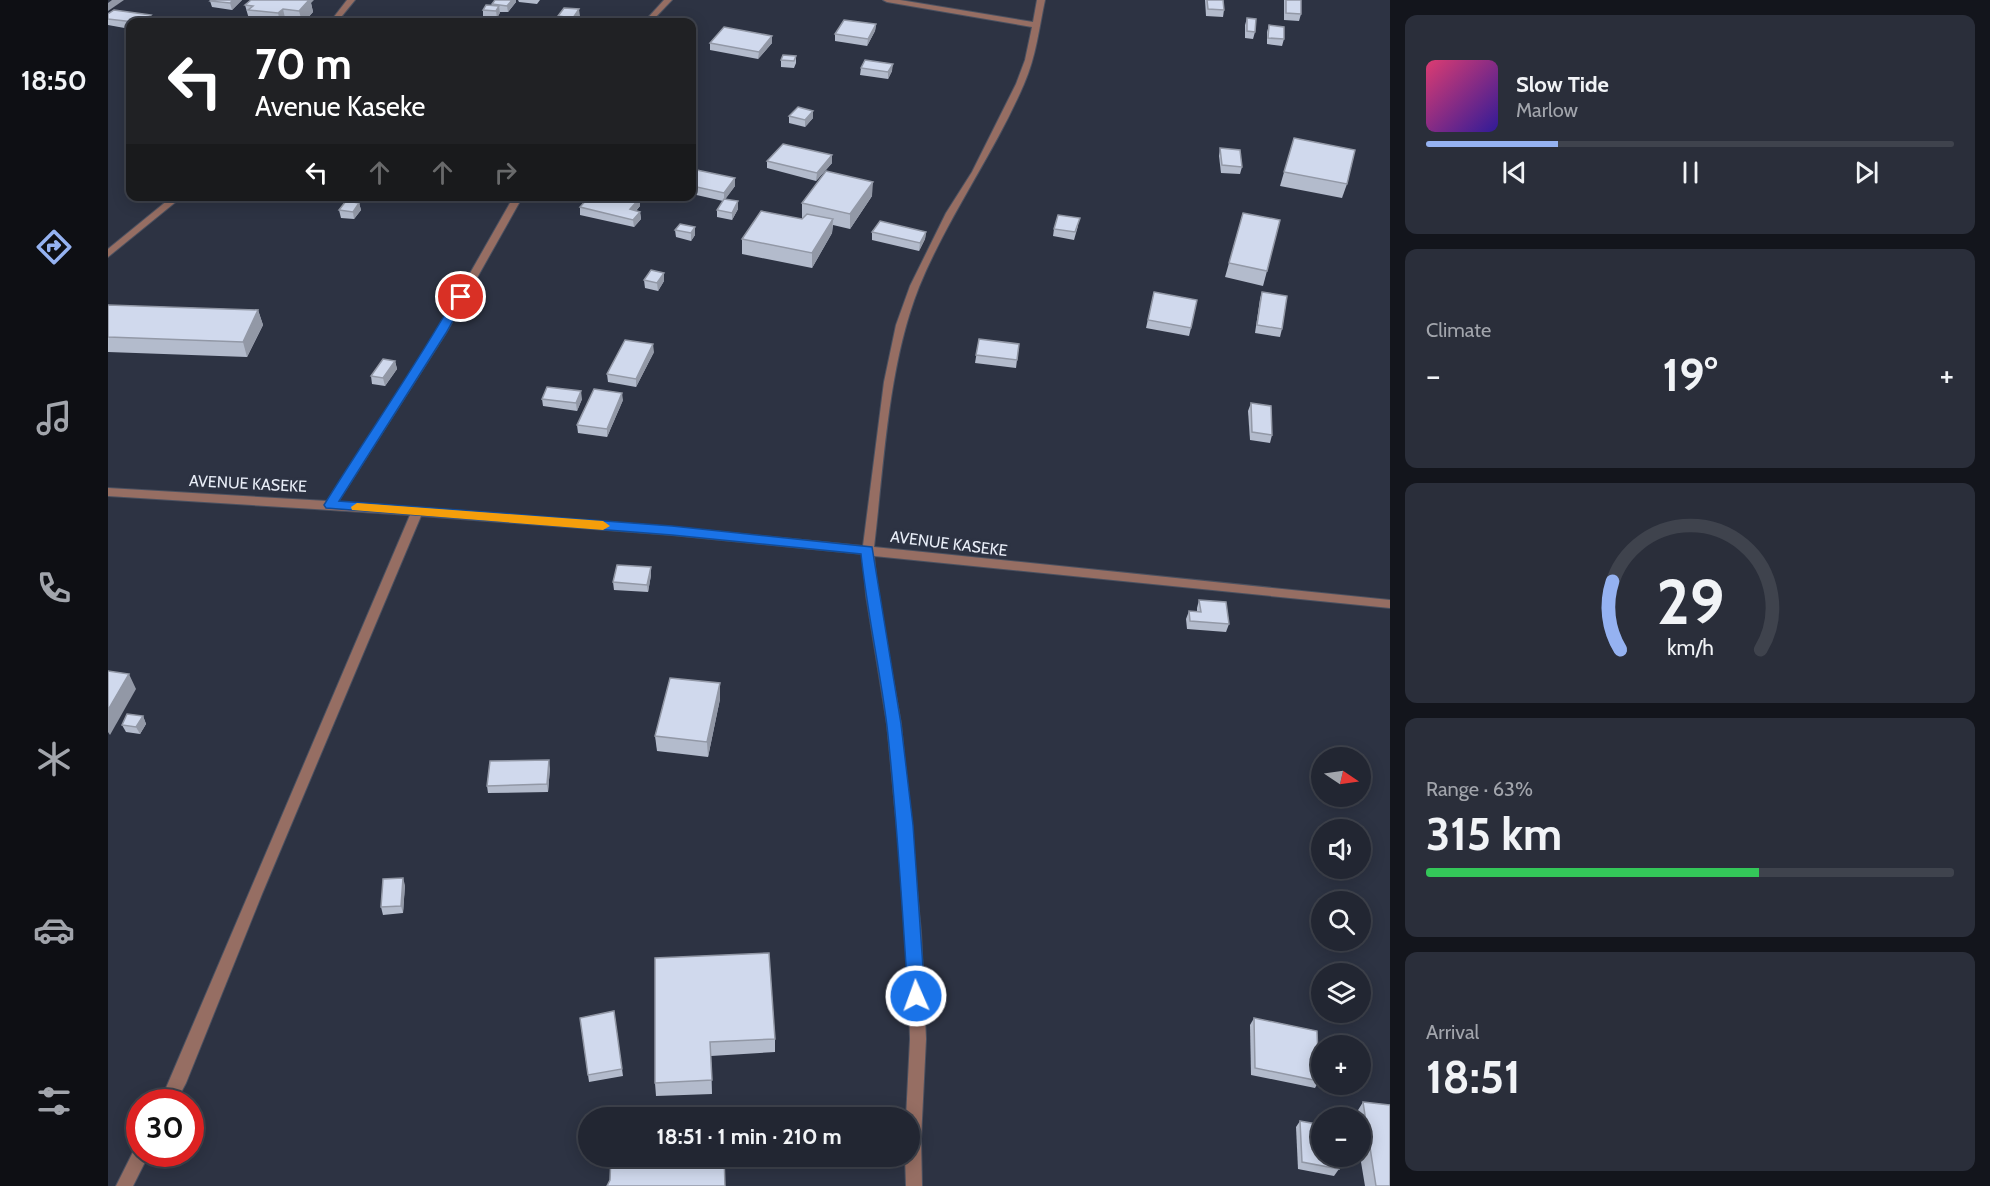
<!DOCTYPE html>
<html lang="en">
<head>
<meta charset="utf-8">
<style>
  body { margin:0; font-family:Cabin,sans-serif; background:#2a2e3a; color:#f1f3f6; height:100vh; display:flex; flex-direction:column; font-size:22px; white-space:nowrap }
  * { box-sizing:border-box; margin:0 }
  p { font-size:20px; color:#a2a5ac }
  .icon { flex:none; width:33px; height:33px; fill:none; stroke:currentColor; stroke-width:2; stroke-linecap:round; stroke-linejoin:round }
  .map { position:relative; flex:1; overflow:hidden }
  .side { display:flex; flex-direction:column; gap:15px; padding:15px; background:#13151c; width:600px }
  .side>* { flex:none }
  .top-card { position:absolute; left:18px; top:18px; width:570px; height:183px; border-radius:12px; box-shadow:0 3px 15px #0003,0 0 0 2px #3f434d; background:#202124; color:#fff; overflow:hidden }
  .needle { width:39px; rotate:103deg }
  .tools { position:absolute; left:1203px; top:747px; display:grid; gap:12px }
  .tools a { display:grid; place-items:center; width:60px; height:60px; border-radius:50%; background:#222632; box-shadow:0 3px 15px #0003,0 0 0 2px #3f434d; font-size:30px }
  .speed { position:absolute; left:18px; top:1089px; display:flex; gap:12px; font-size:30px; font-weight:700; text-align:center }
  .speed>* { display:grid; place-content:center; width:78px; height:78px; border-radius:50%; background:#222632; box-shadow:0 3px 15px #0003,0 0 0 2px #3f434d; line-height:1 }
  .speed .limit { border:9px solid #d22; background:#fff; color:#111 }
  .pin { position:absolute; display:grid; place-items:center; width:51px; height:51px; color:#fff; margin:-26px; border:3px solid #fff; border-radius:50%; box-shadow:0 2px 6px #0007 }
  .me { position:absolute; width:66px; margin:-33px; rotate:358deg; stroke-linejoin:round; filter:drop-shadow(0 0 4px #0008) }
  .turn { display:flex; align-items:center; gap:21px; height:126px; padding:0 30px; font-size:27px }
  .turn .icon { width:78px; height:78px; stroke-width:2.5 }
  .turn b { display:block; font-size:42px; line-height:51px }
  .lanes { display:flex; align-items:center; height:57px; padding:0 30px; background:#0003; justify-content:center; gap:30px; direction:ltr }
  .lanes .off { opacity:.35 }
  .big { font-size:45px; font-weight:800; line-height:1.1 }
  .side .widget { flex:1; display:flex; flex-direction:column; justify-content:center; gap:9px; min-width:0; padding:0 21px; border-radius:12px; background:#2a2e3a }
  .side .dial { align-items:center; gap:0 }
  .dial svg { height:156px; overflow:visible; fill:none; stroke:#3f434d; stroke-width:7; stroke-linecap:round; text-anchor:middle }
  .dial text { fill:#f1f3f6; stroke:none }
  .song { display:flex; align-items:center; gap:18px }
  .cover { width:72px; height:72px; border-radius:9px; background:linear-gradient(135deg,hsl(340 70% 55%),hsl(250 70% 35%)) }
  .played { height:6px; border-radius:3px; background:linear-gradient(90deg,#95b2f1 25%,#3f434d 25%) }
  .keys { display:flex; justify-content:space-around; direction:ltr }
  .heat { display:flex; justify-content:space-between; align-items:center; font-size:33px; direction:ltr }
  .charge { height:9px; border-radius:4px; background:linear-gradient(90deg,#34c759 63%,#3f434d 0) }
  .trip { position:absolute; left:470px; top:1107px; width:342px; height:60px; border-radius:30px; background:#222632; box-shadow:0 3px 15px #0003,0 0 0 2px #3f434d; font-weight:800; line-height:60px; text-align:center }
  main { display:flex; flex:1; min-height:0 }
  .dock { display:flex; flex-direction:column; width:108px; justify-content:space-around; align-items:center; background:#0e0f14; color:#a2a5ac }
  .dock .icon { width:42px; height:42px }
  .dock .active { color:#95b2f1 }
  .dock b { font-size:27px; color:#f1f3f6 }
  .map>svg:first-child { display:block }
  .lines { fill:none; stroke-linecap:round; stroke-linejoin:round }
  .minor-casing { stroke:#4b5160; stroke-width:2 }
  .minor { fill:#966e63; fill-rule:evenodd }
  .wall { fill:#b3bbcc }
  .shaded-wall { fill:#9298a6 }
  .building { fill:#d0d9ed; stroke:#9298a6; stroke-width:1.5 }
  .route { fill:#1a73e8; stroke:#114b97; stroke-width:1.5 }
  .slow { fill:#f59e0b }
  .labels { text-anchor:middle; stroke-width:6; stroke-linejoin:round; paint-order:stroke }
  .street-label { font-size:16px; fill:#e9eef8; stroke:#2d3343 }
</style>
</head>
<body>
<main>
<nav class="dock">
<b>18:50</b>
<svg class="icon active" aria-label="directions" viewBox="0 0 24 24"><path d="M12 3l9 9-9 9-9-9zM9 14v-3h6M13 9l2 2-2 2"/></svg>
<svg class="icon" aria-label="music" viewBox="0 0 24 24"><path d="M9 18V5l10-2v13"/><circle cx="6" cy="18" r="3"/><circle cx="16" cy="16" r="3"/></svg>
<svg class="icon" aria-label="phone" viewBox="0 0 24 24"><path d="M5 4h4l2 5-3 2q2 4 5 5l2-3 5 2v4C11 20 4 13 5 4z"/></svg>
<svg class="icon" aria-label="climate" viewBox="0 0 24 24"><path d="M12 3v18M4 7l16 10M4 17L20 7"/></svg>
<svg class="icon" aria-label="car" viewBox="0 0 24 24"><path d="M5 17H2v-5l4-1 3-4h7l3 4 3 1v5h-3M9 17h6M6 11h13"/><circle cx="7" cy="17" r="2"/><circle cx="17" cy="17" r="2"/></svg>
<svg class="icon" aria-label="filters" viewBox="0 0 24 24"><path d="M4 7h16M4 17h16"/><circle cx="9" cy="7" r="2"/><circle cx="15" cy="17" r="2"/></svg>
</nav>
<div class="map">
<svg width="1282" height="1186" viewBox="0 0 1282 1186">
  <rect width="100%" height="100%" fill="#2d3343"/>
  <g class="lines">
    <g class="minor-casing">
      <g id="minor">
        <polygon points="239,0 247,0 229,22 222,22"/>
        <polygon points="556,0 564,0 543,22 536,22"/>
        <path d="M775,0H792L925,22L929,0H937C931,28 928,57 916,84C886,154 840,216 811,287C780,365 776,464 766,547L1282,600V608L766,556L770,595L793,724L813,932L818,1039L813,1139L814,1186H798L797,1156H801V1118H798L802,1039L799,932L779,724L758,595L755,554L564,535L313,516L154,894L78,1083L68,1102H52L302,515L0,496V488L219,501L328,333L406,196H415L338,333L230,502L564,527L755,546L776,382L788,325L802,286L838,213L864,172L908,84L917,60L924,27L779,2Z"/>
        <polygon points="65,196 75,196 0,257 0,249"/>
        <polygon points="32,1147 32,1154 41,1154 25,1186 8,1186 27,1148"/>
      </g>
    </g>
    <use href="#minor" class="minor"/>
  </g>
  <g class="wall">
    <polygon points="134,0 124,10 104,7 102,1"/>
    <polygon points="387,0 408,0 408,2 400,12 392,12 389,18 375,17 375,10 384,5 384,4"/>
    <polygon points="410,0 432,0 429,4 411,2"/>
    <polygon points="1097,0 1115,0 1116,10 1115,17 1098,16"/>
    <polygon points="1176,0 1193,0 1193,14 1191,21 1176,20"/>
    <polygon points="203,3 205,12 196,22 143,22 142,19 141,19 137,5"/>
    <polygon points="0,14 45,22 22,22 22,29 0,25"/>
    <polygon points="450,16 472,16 467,22 451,22"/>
    <polygon points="1139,18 1147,32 1145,39 1137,38 1137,25"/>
    <polygon points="768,24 767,31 759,46 727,41 727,34"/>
    <polygon points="1161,25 1176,39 1174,46 1159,44 1159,32"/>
    <polygon points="664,36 664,43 650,59 602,50 602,43"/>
    <polygon points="688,56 688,63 686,68 673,67 673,60"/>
    <polygon points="753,68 784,71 780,79 752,75"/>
    <polygon points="705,111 705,118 697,127 681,123 681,116"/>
    <polygon points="1186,138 1239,184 1234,198 1172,186"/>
    <polygon points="1112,148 1134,167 1132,174 1113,173 1111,156"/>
    <polygon points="724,155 724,163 708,181 659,168 659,161"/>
    <polygon points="584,169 627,186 617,199 630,209 624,220 609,217 609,210 615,201 584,194"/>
    <polygon points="202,196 241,196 236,202"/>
    <polygon points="764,196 742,229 725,225 724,233 704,268 634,254 634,239 694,219 695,218 694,218 694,203"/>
    <polygon points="532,198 532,206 528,211 532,212 533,219 526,227 472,215 472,207"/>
    <polygon points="251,203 253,210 246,219 233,218 231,210"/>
    <polygon points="1135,213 1159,271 1155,286 1117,277"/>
    <polygon points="970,226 966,240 945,236 946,229"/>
    <polygon points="587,227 587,235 583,241 568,237 567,230"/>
    <polygon points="764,232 818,232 817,239 811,251 764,240"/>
    <polygon points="556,273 556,281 550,291 537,288 536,280"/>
    <polygon points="1046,292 1083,328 1081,336 1038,328"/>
    <polygon points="1154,292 1174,329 1172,337 1147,333 1152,299"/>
    <polygon points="0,305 150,310 155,325 139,357 0,352"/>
    <polygon points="871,339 911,344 908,368 867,363"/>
    <polygon points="546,352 528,387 500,382 499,374"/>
    <polygon points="287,361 289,369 277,386 264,384 263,376"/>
    <polygon points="434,399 474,399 469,411 435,406"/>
    <polygon points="515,400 499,437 470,433 469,425"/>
    <polygon points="1143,403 1164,435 1162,443 1142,440 1140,411"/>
    <polygon points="543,567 543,575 540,592 506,590 505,582"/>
    <polygon points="1091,600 1121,624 1118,632 1079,629 1078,619 1081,611 1089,612 1089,608"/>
    <polygon points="612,699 600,757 549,751 547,736"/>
    <polygon points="35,716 38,724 32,734 18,732 14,725"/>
    <polygon points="442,768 440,792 380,793 379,786"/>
    <polygon points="297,885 295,913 275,915 273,907"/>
    <polygon points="547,958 667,1039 667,1052 603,1056 604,1094 548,1096 547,1083"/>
    <polygon points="506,1011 515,1076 481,1082 472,1018"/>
    <polygon points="1146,1018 1211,1081 1207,1088 1143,1075 1142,1025"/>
    <polygon points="1255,1102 1282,1186 1257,1186 1252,1156 1252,1118 1247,1118 1247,1115"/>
    <polygon points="1192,1121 1231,1169 1226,1176 1190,1169 1188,1127"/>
  </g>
  <g class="shaded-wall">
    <polygon points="4,0 16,0 0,11 0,3"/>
    <polygon points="125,0 134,0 124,10 122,3"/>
    <polygon points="193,0 206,0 203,3 205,12 196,22 194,22 191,11"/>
    <polygon points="404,0 408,0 408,2 400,12 399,6"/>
    <polygon points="391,6 392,13 389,18 388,11"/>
    <polygon points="175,9 178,22 172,22 170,13"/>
    <polygon points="471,9 472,16 467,22 466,22 465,18"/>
    <polygon points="43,15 45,22 34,22"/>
    <polygon points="768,24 767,31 759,46 760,39"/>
    <polygon points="664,36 664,43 650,59 651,52"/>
    <polygon points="785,64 784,71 780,79 780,72"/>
    <polygon points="705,111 705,118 697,127 697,120"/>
    <polygon points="724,155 724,163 708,181 709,173"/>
    <polygon points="627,178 627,186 616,201 616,193"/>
    <polygon points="765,182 764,196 742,229 742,214"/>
    <polygon points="235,196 241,196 236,202"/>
    <polygon points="532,198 532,206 522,217 522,209"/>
    <polygon points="630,201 630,209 624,220 624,213"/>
    <polygon points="251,203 253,210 246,219 245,212"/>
    <polygon points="532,212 533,219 526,227 525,220"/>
    <polygon points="725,219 724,233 704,268 704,253"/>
    <polygon points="587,227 587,235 583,241 583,233"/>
    <polygon points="818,232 817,239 811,251 812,243"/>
    <polygon points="556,273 556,281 550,291 549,283"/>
    <polygon points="150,310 155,325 139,357 135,342"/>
    <polygon points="545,344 546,352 528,387 528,379"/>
    <polygon points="287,361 289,369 277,386 275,378"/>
    <polygon points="473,391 474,399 469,411 468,403"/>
    <polygon points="514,393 515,400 499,437 499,429"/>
    <polygon points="543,567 543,575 540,592 539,585"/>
    <polygon points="21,674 28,689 2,735 0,732 0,710"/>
    <polygon points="612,683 612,699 600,757 599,742"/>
    <polygon points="35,716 38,724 32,734 28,727"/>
    <polygon points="441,760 442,768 440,792 439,784"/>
    <polygon points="295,878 297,885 295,913 293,906"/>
  </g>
  <g class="building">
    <polygon points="103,0 125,0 122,3 102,1"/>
    <polygon points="143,0 201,0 191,11 175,9 170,13 140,10 145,6 137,5"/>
    <polygon points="387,0 404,0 399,6 384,4"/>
    <polygon points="1099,0 1115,0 1116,10 1100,9"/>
    <polygon points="1178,0 1193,0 1193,14 1178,13"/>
    <polygon points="378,5 391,6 388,11 375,10"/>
    <polygon points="456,8 471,9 465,18 450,16"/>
    <polygon points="6,10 43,15 34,22 26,22 0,19 0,14"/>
    <polygon points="1139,18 1148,19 1147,32 1139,31"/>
    <polygon points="352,19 367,21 366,22 350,22"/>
    <polygon points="736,20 768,24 760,39 727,34"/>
    <polygon points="1161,25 1176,27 1176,39 1160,38"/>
    <polygon points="616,27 664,36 651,52 602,43"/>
    <polygon points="675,55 688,56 686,61 673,60"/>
    <polygon points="757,60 785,64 780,72 753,68"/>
    <polygon points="690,107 705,111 697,120 681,116"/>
    <polygon points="1186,138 1247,150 1239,184 1176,172"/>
    <polygon points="675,144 724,155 709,173 659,161"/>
    <polygon points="1112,148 1132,150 1134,167 1114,165"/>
    <polygon points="584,169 627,178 616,193 584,186"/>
    <polygon points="718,171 765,182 742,214 694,203"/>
    <polygon points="482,196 524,196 532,198 522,209 532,212 525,220 472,207"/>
    <polygon points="616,199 630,201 624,213 609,210"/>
    <polygon points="238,201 251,203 245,212 231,210"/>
    <polygon points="653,211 694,219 699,214 725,219 704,253 634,239"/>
    <polygon points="1135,213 1172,220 1159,271 1121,263"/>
    <polygon points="950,215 972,218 967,232 946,229"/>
    <polygon points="772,221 818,232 812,243 764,232"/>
    <polygon points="572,224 587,227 583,233 567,230"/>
    <polygon points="543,270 556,273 549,283 536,280"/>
    <polygon points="1046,292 1089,300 1083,328 1040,320"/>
    <polygon points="1154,292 1179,296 1174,329 1149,325"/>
    <polygon points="0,305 150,310 135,342 0,337"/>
    <polygon points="871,339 911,344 909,360 868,355"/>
    <polygon points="517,340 545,344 528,379 499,374"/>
    <polygon points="275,359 287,361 275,378 263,376"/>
    <polygon points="439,387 473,391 468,403 434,399"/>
    <polygon points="486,389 514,393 499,429 469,425"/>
    <polygon points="1143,403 1163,406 1164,435 1144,432"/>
    <polygon points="509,565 543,567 539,585 505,582"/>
    <polygon points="1091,600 1118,602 1121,624 1082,621 1081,611 1093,612"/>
    <polygon points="0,671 21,674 0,710"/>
    <polygon points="562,678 612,683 599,742 547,736"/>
    <polygon points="19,714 35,716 28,727 14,725"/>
    <polygon points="441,760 439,784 379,786 382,761"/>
    <polygon points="295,878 293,906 273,907 275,879"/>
    <polygon points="661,953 667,1039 602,1042 604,1080 547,1083 547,958"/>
    <polygon points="506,1011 514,1069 480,1075 472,1018"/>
    <polygon points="1146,1018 1209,1031 1211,1081 1147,1068"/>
    <polygon points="1255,1102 1282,1105 1282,1186 1268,1186"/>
    <polygon points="1192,1121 1214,1125 1214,1156 1229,1156 1231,1169 1194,1162"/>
    <polygon points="503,1156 616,1156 617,1186 499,1186 502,1180"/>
  </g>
  <path class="route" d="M353,294L358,297L338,333L231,501L564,526L764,547L793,724L805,825L817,996L815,1002L808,1004L802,1002L800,996C794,906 789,816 779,726C772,669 759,612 753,554L564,535L218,508L216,505C259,435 307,368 347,297Z"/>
  <polygon class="slow" points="249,503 495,521 502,526 495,530 244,510 243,507"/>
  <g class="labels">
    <g class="street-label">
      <text transform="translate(140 483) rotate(3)" y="6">AVENUE KASEKE</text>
      <text transform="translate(841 543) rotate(7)" y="6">AVENUE KASEKE</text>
    </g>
  </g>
</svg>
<div class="tools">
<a><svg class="needle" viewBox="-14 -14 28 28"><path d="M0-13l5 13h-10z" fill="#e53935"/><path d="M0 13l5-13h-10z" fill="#a2a5ac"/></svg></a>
<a><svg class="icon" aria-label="sound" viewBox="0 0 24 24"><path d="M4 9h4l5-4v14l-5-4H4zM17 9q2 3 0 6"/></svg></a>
<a><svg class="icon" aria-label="search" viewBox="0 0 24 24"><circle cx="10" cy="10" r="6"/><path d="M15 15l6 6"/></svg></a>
<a><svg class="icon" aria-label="layers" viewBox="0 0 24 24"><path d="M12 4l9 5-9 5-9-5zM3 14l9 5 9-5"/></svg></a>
<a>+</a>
<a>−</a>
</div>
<div class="speed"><div class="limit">30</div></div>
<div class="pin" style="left:353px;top:297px;background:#d93025"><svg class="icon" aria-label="arrive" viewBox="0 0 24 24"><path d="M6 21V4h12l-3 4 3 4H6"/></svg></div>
<svg class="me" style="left:808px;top:996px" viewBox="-20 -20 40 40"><circle r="17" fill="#1a73e8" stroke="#fff" stroke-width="3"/><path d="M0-11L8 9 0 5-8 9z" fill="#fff"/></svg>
<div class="trip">18:51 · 1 min · 210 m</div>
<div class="top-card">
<div class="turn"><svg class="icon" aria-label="left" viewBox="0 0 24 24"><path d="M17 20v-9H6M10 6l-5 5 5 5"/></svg><div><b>70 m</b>Avenue Kaseke</div></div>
<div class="lanes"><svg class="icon" aria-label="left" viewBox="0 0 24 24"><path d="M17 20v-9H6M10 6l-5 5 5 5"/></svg><svg class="icon off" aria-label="ahead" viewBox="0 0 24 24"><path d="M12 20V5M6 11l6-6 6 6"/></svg><svg class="icon off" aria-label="ahead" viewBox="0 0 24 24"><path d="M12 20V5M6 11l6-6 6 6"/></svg><svg class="icon off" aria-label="right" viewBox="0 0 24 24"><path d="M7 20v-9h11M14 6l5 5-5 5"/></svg></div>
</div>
</div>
<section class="side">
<div class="widget">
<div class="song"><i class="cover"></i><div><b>Slow Tide</b><p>Marlow</p></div></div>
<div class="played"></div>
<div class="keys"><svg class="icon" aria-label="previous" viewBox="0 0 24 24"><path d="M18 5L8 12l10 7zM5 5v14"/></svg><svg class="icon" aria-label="pause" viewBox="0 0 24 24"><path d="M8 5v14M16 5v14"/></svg><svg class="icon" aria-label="next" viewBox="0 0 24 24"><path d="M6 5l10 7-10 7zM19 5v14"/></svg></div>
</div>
<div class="widget"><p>Climate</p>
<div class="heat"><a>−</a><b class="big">19°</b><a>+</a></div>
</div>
<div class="widget dial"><svg viewBox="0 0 100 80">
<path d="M14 69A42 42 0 1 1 86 69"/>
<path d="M14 69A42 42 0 0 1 10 34" stroke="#95b2f1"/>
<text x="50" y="56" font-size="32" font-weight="700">29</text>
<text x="50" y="72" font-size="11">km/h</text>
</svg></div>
<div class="widget"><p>Range · 63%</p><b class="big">315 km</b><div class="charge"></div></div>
<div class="widget"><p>Arrival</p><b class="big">18:51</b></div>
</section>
</main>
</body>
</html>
